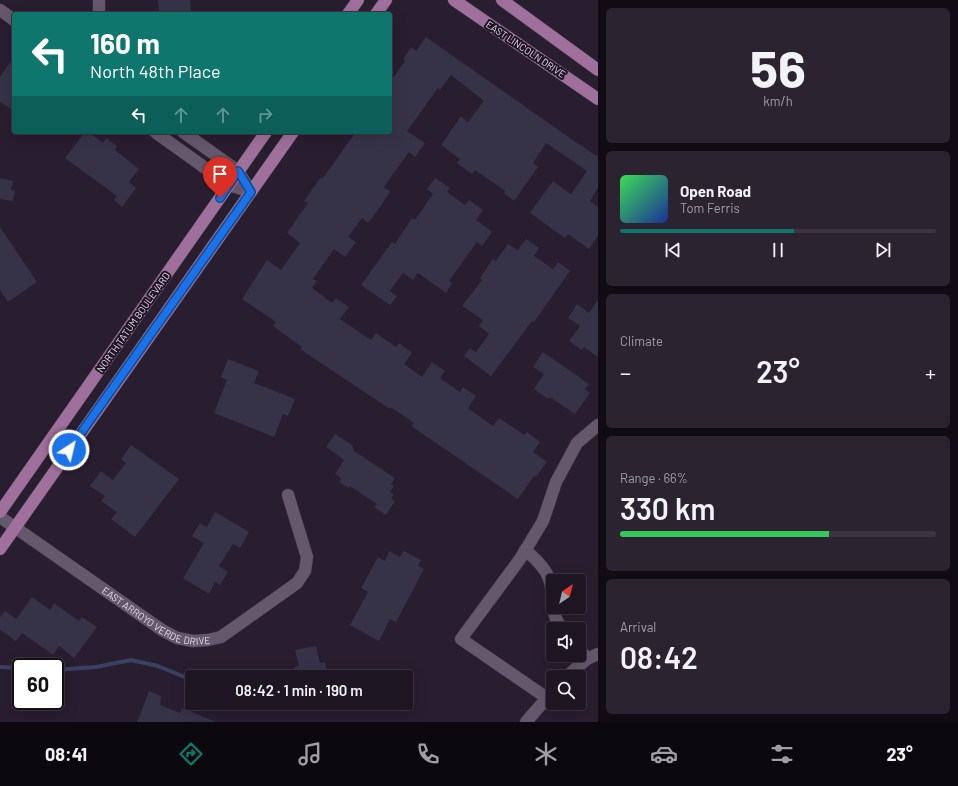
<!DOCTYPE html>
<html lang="en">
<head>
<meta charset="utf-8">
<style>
  body { margin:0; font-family:Barlow,sans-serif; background:#2c2331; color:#f1f3f6; height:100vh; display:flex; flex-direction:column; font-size:15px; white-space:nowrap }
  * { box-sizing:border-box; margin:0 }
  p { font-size:13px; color:#a19fa6 }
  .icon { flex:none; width:22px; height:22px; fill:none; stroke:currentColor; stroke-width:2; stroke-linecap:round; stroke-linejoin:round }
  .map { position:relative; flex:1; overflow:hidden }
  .sheet { display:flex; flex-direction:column; gap:8px; padding:8px; background:#110c14; width:360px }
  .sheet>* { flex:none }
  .guide { position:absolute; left:12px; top:12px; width:380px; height:122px; border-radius:4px; box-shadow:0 4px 16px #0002,0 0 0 1px #3c3541; background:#0f766e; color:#fff; overflow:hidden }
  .needle { width:26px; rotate:35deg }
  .tools { position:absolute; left:546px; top:574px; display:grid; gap:8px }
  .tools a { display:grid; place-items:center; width:40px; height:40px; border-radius:4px; background:#1f1624; box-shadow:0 4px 16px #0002,0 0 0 1px #3c3541; font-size:20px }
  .speed { position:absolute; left:12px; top:658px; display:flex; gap:8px; font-size:20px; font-weight:700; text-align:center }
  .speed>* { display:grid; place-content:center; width:52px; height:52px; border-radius:50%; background:#1f1624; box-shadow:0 4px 16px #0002,0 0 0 1px #3c3541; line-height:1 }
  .speed .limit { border:2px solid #111; border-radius:6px; background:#fff; color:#111 }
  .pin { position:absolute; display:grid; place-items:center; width:34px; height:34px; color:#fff; margin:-41px -17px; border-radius:50% 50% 50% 0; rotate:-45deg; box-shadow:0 0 4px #0007 }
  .pin .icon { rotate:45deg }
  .me { position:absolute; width:44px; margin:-22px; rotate:35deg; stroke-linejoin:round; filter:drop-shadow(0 0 3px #0008) }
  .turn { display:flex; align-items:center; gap:14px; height:84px; padding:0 12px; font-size:18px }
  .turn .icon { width:52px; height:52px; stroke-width:2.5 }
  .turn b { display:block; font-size:28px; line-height:34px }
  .lanes { display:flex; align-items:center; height:38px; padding:0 12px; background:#0003; justify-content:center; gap:20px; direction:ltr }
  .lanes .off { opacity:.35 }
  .big { font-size:30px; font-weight:600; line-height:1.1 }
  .sheet .widget { flex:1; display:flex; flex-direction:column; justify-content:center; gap:6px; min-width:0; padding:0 14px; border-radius:6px; background:#2c2331 }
  .sheet .dial { align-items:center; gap:0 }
  .dial b { font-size:52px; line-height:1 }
  .song { display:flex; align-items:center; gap:12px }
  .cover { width:48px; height:48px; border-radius:6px; background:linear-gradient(135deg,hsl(130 70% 55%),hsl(230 70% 35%)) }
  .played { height:4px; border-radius:2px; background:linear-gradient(90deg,#0f766e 55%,#3c3541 55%) }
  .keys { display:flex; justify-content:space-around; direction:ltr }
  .heat { display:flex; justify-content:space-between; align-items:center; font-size:22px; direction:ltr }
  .charge { height:6px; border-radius:3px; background:linear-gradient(90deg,#34c759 66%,#3c3541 0) }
  .trip { position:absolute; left:185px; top:670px; width:228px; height:40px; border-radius:4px; background:#1f1624; box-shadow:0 4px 16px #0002,0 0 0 1px #3c3541; font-weight:600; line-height:40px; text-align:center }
  .dock { display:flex; height:64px; justify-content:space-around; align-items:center; background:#0c090e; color:#a19fa6 }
  .dock .icon { width:28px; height:28px }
  .dock .current { color:#0f766e }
  .dock b { font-size:18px; color:#f1f3f6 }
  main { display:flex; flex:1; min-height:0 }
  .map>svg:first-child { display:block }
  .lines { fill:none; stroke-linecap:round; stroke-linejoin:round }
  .stream { stroke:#384063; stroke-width:4 }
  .building { fill:#363248 }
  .minor-casing { stroke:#443a49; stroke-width:13 }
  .major-casing { stroke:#443a49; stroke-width:13 }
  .minor { stroke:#65586d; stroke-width:12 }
  .major { stroke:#9f709b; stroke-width:12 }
  .route-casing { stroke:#114b97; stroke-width:10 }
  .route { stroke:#1a73e8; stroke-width:7 }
  .labels { text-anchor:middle; stroke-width:4; stroke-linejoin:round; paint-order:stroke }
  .street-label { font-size:10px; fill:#e3dbe8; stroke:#1f1426 }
</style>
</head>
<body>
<main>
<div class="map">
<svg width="598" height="722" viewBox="0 0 598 722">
  <rect width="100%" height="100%" fill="#291d30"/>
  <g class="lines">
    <g class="stream">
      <polyline points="0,667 21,668"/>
      <polyline points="55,670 96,667 131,660 158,666 192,680"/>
    </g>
  </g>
  <g class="building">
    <polygon points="158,0 190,0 191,14 159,14"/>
    <polygon points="426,37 577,143 597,156 598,154 598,188 590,201 598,207 598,236 589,249 568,234 565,238 530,213 553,181 571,194 587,171 546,143 533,163 538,167 514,201 504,193 505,191 475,170 472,174 457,163 460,159 441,145 461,116 468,122 484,101 451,75 440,90 438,88 407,131 425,143 415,157 409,152 384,187 390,192 378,210 368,223 362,218 348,237 356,242 345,257 334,249 313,279 317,281 312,288 332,303 336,298 349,307 340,319 371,340 376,333 396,347 399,343 412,353 404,364 422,377 432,362 445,371 440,378 460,392 463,387 476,396 468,408 493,426 499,418 524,435 527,432 540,442 533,452 547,462 536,477 534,476 518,499 411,426 414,423 391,407 390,409 300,349 302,347 273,326 276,322 242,299 267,260 281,270 300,243 287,233 308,203 304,201 320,178 322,179 356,132 390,132 390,82 405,61 403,59 411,47 416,51"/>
    <polygon points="14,57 14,111 0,102 0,77"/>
    <polygon points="85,132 89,132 103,143 106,138 117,146 115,150 139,169 129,182 136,188 122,207 114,200 117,196 65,158"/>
    <polygon points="0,178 13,181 11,190 15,191 13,201 0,199"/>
    <polygon points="435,178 450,188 447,192 465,205 469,200 483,210 476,220 492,232 482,246 477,242 449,281 452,283 446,293 418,273 413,280 403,273 390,291 397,296 390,305 361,285 392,242 395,244 412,218 415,220 433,194 427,189"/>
    <polygon points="0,227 37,282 8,302 0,290"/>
    <polygon points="526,239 539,248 534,256 553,269 558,262 570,271 534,322 532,321 491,376 464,356 470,348 476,352 489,334 479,326 483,320 462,306 482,280 480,278 493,259 496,261 508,244 518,250"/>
    <polygon points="598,300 598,357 584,347 582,350 569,341 580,326 568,318 577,304 589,313"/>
    <polygon points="543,352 589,384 585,389 590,393 575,414 550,397 548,399 534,389 544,374 533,367"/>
    <polygon points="228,359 259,371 254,383 295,399 288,416 283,414 274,437 214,413 227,380 221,377"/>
    <polygon points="335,434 352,445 354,451 395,478 391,484 394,486 390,492 394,494 391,499 395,501 386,515 374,507 377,504 350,486 349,488 339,482 341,478 335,474 344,460 326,447"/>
    <polygon points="131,445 179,479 135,537 111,519 117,512 101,501 105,496 90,486 101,471 113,480 126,463 121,459"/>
    <polygon points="215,512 249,532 240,548 233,544 219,566 228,572 220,585 215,582 209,594 183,578 204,543 192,536 200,523 207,527"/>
    <polygon points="389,551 400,557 404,551 421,560 418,566 424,569 396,622 390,619 379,641 350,625 368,592 361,588 378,557 385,561"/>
    <polygon points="32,597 50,610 54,603 79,621 82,617 97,627 74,658 59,646 53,655 22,633 16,641 0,630 0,617 5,611 16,619"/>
    <polygon points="316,646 320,663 325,662 328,677 296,677 294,667 299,666 295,650"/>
    <polygon points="149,691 161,696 160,705 180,713 182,708 216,722 137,722"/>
  </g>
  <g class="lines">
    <g class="minor-casing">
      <g id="minor">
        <polyline points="99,0 99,14"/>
        <polyline points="0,10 14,20"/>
        <polyline points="155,132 229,185 251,192"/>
        <polyline points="183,132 238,171 251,192"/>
        <path id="s1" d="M0,517L162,630L177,638L193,641L208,640L221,637L297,583L305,571L307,557L288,495"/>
        <path d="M525,550C535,558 547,569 550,582C554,599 550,616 563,629"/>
        <polyline points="579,648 587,659 598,654"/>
        <polyline points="566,677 587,659"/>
        <polyline points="547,698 461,639 520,559 543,521 556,482 577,443 598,425"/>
        <polyline points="526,722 553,691"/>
      </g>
    </g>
    <g class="major-casing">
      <g id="major">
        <polyline points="454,0 598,99"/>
        <polyline points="502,0 598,70"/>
        <polyline points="348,14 358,0"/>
        <polyline points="376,14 386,0"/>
        <polyline points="0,512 266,132"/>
        <polyline points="0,549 293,132"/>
      </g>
    </g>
    <use href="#minor" class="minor"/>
    <use href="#major" class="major"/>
  </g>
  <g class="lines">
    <g class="route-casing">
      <polyline id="route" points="69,450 251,192 238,171 220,198"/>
    </g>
    <use href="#route" class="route"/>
  </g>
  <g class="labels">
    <g class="street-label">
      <text transform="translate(526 49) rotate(34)" y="4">EAST LINCOLN DRIVE</text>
      <text transform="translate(133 322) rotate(-55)" y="4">NORTH TATUM BOULEVARD</text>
      <text dy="4" stroke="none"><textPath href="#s1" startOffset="187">EAST ARROYO VERDE DRIVE</textPath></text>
    </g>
  </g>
</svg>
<div class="tools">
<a><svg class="needle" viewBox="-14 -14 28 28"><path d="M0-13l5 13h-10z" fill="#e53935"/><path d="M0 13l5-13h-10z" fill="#a19fa6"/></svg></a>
<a><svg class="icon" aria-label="sound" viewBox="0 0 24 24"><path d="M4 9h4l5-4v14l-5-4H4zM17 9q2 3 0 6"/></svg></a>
<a><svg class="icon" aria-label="search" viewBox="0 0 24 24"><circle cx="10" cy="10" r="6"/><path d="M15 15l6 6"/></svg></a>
</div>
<div class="speed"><div class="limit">60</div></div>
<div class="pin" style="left:220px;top:198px;background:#d93025"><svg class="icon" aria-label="arrive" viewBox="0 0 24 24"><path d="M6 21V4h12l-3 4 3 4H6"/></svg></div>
<svg class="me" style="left:69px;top:450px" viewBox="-20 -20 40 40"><circle r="17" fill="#1a73e8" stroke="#fff" stroke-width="3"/><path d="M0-11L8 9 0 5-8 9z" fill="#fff"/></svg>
<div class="trip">08:42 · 1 min · 190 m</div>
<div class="guide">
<div class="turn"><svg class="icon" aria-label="left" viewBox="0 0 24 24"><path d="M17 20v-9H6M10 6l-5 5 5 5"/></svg><div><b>160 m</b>North 48th Place</div></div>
<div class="lanes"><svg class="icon" aria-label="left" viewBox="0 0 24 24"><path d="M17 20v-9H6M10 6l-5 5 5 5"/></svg><svg class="icon off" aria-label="ahead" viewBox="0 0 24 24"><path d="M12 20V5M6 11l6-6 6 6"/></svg><svg class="icon off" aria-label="ahead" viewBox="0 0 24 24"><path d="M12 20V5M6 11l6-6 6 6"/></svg><svg class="icon off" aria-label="right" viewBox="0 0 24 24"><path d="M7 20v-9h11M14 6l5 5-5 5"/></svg></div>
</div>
</div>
<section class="sheet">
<div class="widget dial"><b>56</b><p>km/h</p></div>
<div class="widget">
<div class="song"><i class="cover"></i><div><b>Open Road</b><p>Tom Ferris</p></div></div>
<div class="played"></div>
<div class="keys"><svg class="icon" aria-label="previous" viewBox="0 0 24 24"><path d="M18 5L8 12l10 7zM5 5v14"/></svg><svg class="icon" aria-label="pause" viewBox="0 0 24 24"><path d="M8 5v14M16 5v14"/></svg><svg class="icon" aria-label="next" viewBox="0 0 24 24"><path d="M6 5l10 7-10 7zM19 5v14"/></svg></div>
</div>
<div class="widget"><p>Climate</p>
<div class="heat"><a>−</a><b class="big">23°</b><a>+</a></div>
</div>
<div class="widget"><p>Range · 66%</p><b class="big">330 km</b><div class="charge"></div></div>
<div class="widget"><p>Arrival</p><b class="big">08:42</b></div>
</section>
</main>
<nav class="dock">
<b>08:41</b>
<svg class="icon current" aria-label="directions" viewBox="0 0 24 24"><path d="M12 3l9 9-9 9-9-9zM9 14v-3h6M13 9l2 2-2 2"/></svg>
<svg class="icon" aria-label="music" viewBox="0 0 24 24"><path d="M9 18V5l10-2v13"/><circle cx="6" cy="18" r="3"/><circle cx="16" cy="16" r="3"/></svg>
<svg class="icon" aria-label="phone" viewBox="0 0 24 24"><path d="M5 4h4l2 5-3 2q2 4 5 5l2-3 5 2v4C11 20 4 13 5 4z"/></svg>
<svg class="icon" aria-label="climate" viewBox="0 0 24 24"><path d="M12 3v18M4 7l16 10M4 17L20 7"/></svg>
<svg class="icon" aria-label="car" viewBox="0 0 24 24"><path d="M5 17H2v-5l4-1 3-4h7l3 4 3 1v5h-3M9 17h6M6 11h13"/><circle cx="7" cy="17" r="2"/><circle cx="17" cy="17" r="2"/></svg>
<svg class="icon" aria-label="filters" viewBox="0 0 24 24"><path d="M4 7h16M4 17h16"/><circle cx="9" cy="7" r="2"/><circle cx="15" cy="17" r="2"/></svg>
<b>23°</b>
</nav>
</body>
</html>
